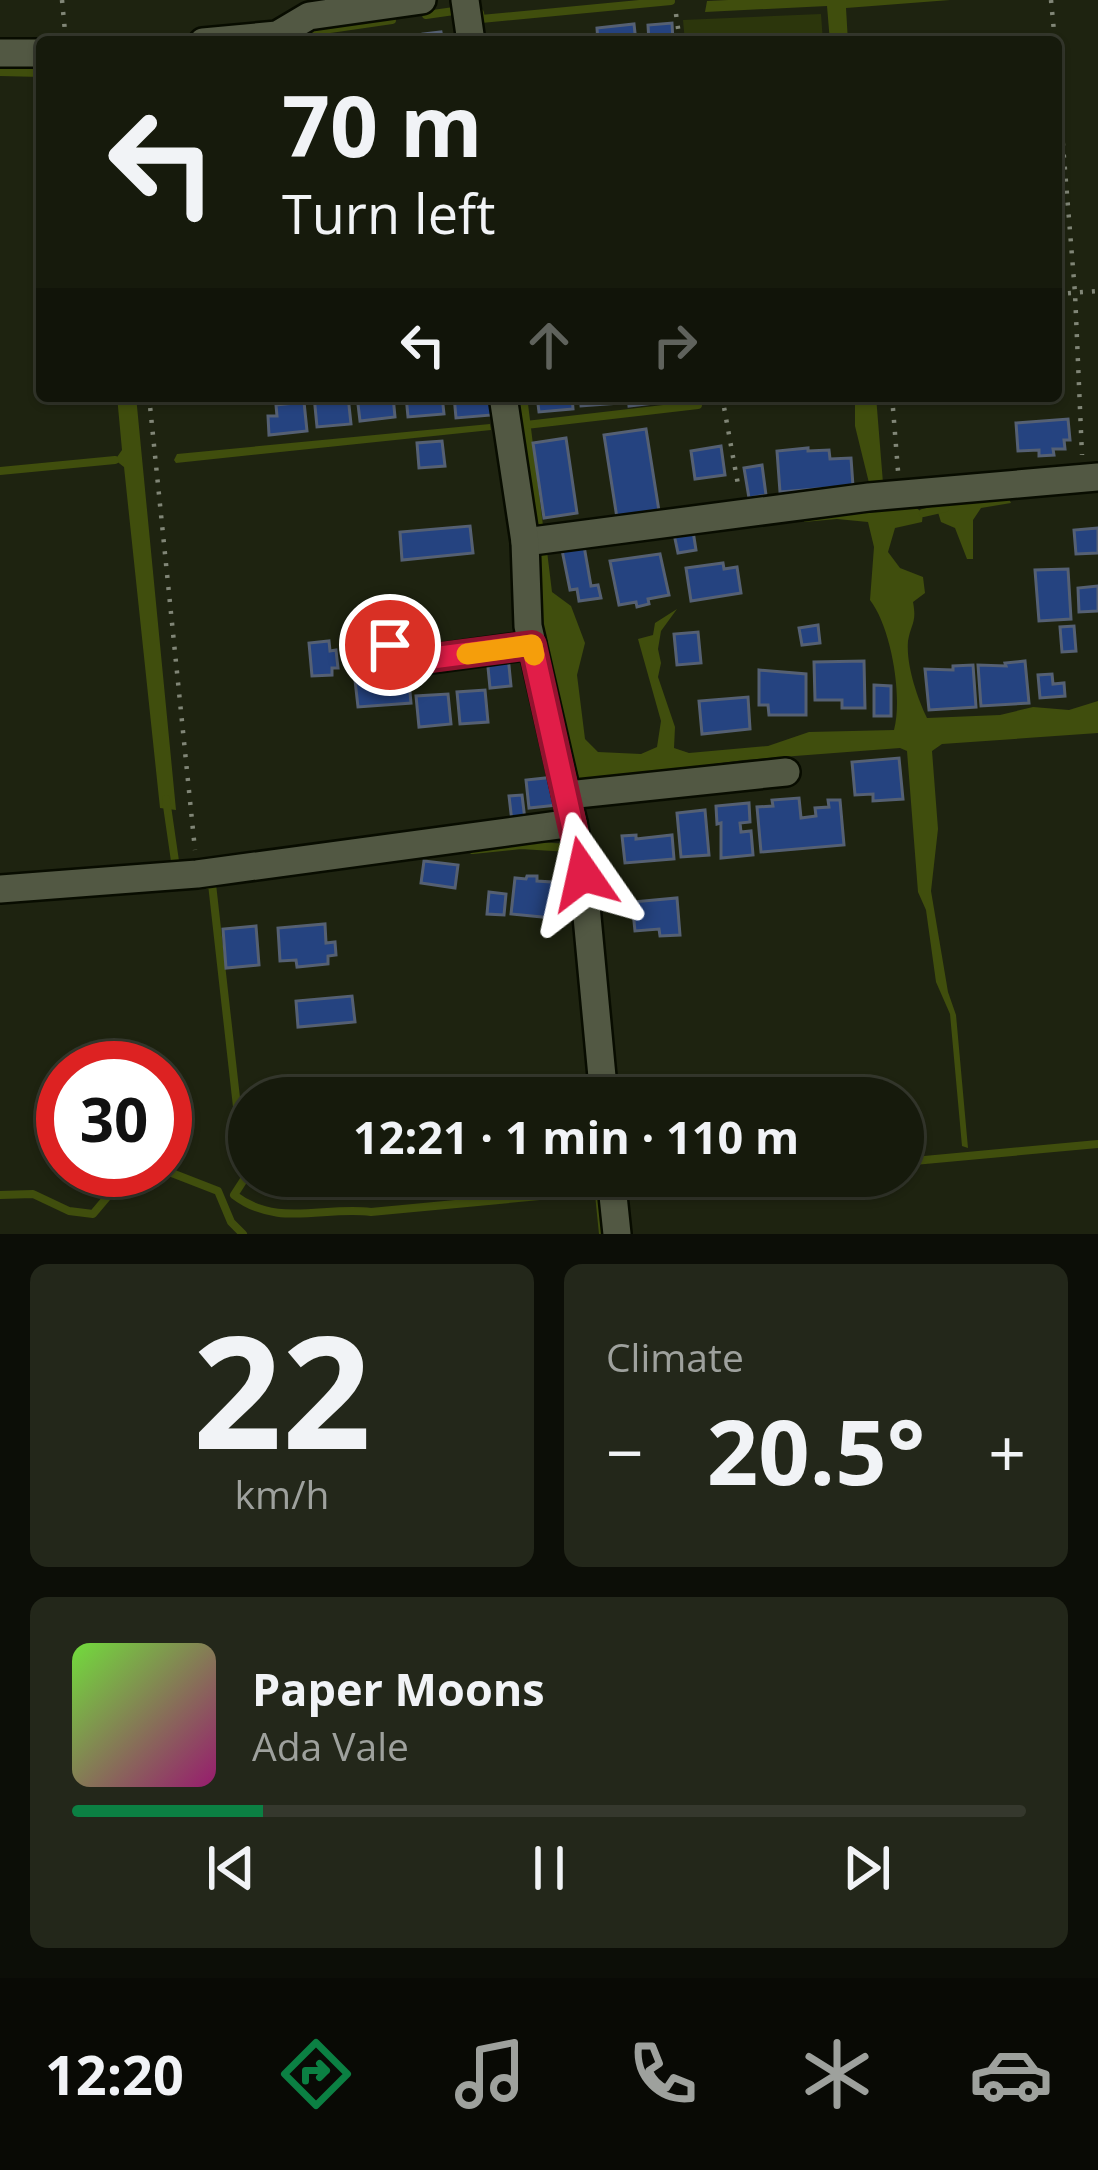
<!DOCTYPE html>
<html lang="en">
<head>
<meta charset="utf-8">
<style>
  body { margin:0; font-family:"Open Sans",sans-serif; background:#23271a; color:#f1f3f6; height:100vh; display:flex; flex-direction:column; font-size:45px; white-space:nowrap }
  * { box-sizing:border-box; margin:0 }
  p { font-size:39px; color:#9ea19d }
  .icon { flex:none; width:66px; height:66px; fill:none; stroke:currentColor; stroke-width:2; stroke-linecap:round; stroke-linejoin:round }
  .map { position:relative; height:1234px; overflow:hidden }
  .sheet { display:flex; flex-direction:column; gap:30px; padding:30px; background:#0c0e07; flex:1 }
  .sheet>* { flex:none }
  .top-card { position:absolute; left:36px; top:36px; width:1026px; height:366px; border-radius:12px; box-shadow:0 3px 9px #0004,0 0 0 3px #35382d; background:#161a0c; color:#f1f3f6; overflow:hidden }
  .speed { position:absolute; left:36px; top:1041px; display:flex; gap:24px; font-size:60px; font-weight:700; text-align:center }
  .speed>* { display:grid; place-content:center; width:156px; height:156px; border-radius:50%; background:#161a0c; box-shadow:0 3px 9px #0004,0 0 0 3px #35382d; line-height:1 }
  .speed .limit { border:18px solid #d22; background:#fff; color:#111 }
  .pin { position:absolute; display:grid; place-items:center; width:102px; height:102px; color:#fff; margin:-51px; border:6px solid #fff; border-radius:50%; box-shadow:0 3px 12px #0007 }
  .me { position:absolute; width:132px; margin:-66px; rotate:349deg; stroke-linejoin:round; filter:drop-shadow(0 0 9px #0008) }
  .turn { display:flex; align-items:center; gap:42px; height:252px; padding:0 48px; font-size:54px }
  .turn .icon { width:156px; height:156px; stroke-width:2.5 }
  .turn b { display:block; font-size:84px; line-height:102px }
  .lanes { display:flex; align-items:center; height:114px; padding:0 48px; background:#0003; justify-content:center; gap:60px; direction:ltr }
  .lanes .off { opacity:.35 }
  .big { font-size:90px; font-weight:700; line-height:1.1 }
  .sheet .card { flex:1; display:flex; flex-direction:column; justify-content:center; gap:18px; min-width:0; padding:0 42px; border-radius:18px; background:#23271a }
  .sheet .dial { align-items:center; gap:0 }
  .dial b { font-size:156px; line-height:1 }
  .song { display:flex; align-items:center; gap:36px }
  .cover { width:144px; height:144px; border-radius:18px; background:linear-gradient(135deg,hsl(100 70% 55%),hsl(320 70% 35%)) }
  .played { height:12px; border-radius:6px; background:linear-gradient(90deg,#0b8043 20%,#35382d 20%) }
  .keys { display:flex; justify-content:space-around; direction:ltr }
  .heat { display:flex; justify-content:space-between; align-items:center; font-size:66px; direction:ltr }
  .sheet .tiles { flex:1; display:grid; gap:30px; grid-template-columns:1fr 1fr }
  .card:last-child { grid-column:span 2 }
  .trip { position:absolute; left:228px; top:1077px; width:696px; height:120px; border-radius:60px; background:#161a0c; box-shadow:0 3px 9px #0004,0 0 0 3px #35382d; font-weight:700; line-height:120px; text-align:center }
  .tabs { display:flex; height:192px; justify-content:space-around; align-items:center; background:#090a05; color:#9ea19d }
  .tabs .icon { width:84px; height:84px }
  .tabs .current { color:#0b8043 }
  .tabs b { font-size:54px; color:#f1f3f6 }
  .map>svg:first-child { display:block }
  .green { fill:#2c360c }
  .water { fill:#404e0d }
  .lines { fill:none; stroke-linecap:round; stroke-linejoin:round }
  .stream { stroke:#404e0d; stroke-width:8 }
  .building { fill:#254380; stroke:#556073; stroke-width:3 }
  .minor-casing { stroke:#080c00; stroke-width:32 }
  .path { stroke:#818677; stroke-width:4.5; stroke-dasharray:3 9; stroke-linecap:butt }
  .minor { stroke:#525843; stroke-width:27 }
  .route-casing { stroke:#92132f; stroke-width:30 }
  .route { stroke:#e11d48; stroke-width:21 }
  .slow { stroke:#f59e0b; stroke-width:21 }
</style>
</head>
<body>
<div class="map">
<svg width="1098" height="1234" viewBox="0 0 1098 1234">
  <rect width="100%" height="100%" fill="#1e2310"/>
  <polygon class="green" points="821,14 823,42 685,42 683,20"/>
  <g class="water">
    <polygon points="728,0 950,0 846,8 848,42 830,42 827,6 705,12 707,1"/>
    <polygon points="117,396 136,396 176,810 160,808 124,467 115,460 122,450"/>
    <path d="M855,396H876L883,483L923,513L922,522L895,528L888,552L900,568L923,577L925,593L913,602C917,623 911,623 908,641C906,665 917,697 927,718L1000,715L1033,707L1069,710L1098,701V733L942,744L932,751L938,829L931,891L948,992L956,1015L968,1148L962,1146L950,1014L936,982L926,910L918,892L907,751L900,748L744,760L580,782C561,709 527,627 540,550L547,551L552,592L571,606L585,643L577,675L585,739L598,752L641,754L657,747L661,721L638,639L653,635L655,623L677,609L661,631L658,649L661,663L658,677L675,727L674,748L689,753L768,746L809,732L894,730C903,696 891,627 870,600L874,547L868,522L837,519L804,522L803,515L870,487L855,426Z"/>
    <polygon points="490,424 491,430 176,463 174,460 177,454"/>
    <polygon points="1008,497 1011,503 981,508 973,520 973,559 967,559 955,528 941,522 937,509 948,502"/>
  </g>
  <g class="lines">
    <g class="stream">
      <polyline points="480,13 481,19 671,1"/>
      <polyline points="426,15 454,11"/>
      <polyline points="316,31 392,20"/>
      <polyline points="0,72 42,73"/>
      <polyline points="523,396 540,534"/>
      <polyline points="526,425 698,405"/>
      <polyline points="0,471 115,460"/>
      <polyline points="923,513 945,508"/>
      <polyline points="166,799 176,868"/>
      <polyline points="473,850 521,845 569,848 569,852"/>
      <path d="M208,885L212,884L245,1178L234,1195C277,1228 323,1206 371,1212L752,1176"/>
      <polyline points="903,1162 1098,1144"/>
      <polyline points="164,1170 218,1191 231,1222 243,1234"/>
      <polyline points="599,1194 603,1234"/>
      <polyline points="0,1195 33,1194 69,1211 93,1214 130,1170"/>
    </g>
  </g>
  <g class="building">
    <polygon points="672,23 673,42 649,42 648,25"/>
    <polygon points="634,24 636,42 598,42 597,28"/>
    <polygon points="441,32 442,37 458,34 459,42 424,42 423,34"/>
    <polygon points="314,396 348,396 351,424 317,427"/>
    <polygon points="357,396 393,396 395,417 360,421"/>
    <polygon points="406,396 442,396 444,414 408,417"/>
    <polygon points="454,396 490,396 492,415 456,418"/>
    <polygon points="537,396 572,396 573,409 539,412"/>
    <polygon points="580,396 619,396 619,403 581,406"/>
    <polygon points="628,396 663,396 663,402 629,406"/>
    <polygon points="304,402 307,431 269,435 268,416 277,416 276,405"/>
    <polygon points="1068,419 1070,440 1064,440 1065,449 1053,449 1054,455 1039,456 1039,450 1018,451 1016,423"/>
    <polygon points="646,429 659,511 617,518 604,435"/>
    <polygon points="566,438 577,513 544,518 533,443"/>
    <polygon points="442,441 445,466 419,468 417,443"/>
    <polygon points="721,446 725,475 695,479 691,451"/>
    <polygon points="808,448 808,451 829,450 830,459 851,458 853,486 780,492 777,451"/>
    <polygon points="762,465 766,495 749,498 744,468"/>
    <polygon points="470,526 473,553 402,560 400,532"/>
    <polygon points="1098,528 1098,553 1076,554 1074,530"/>
    <polygon points="693,531 696,550 678,553 674,534"/>
    <polygon points="584,546 591,586 598,585 601,598 579,601 577,589 570,590 562,550"/>
    <polygon points="660,554 669,595 648,599 649,604 637,607 636,602 619,605 610,561"/>
    <polygon points="723,563 724,569 737,567 741,593 691,601 686,568"/>
    <polygon points="1068,569 1071,619 1039,621 1035,570"/>
    <polygon points="1098,586 1098,611 1079,612 1078,588"/>
    <polygon points="818,625 820,643 802,645 799,628"/>
    <polygon points="1074,626 1076,651 1062,652 1060,627"/>
    <polygon points="698,632 701,663 677,665 674,634"/>
    <polygon points="329,641 330,651 336,650 338,668 332,668 332,675 312,676 309,643"/>
    <polygon points="508,656 511,686 490,688 487,657"/>
    <polygon points="864,661 865,708 842,708 842,700 815,700 814,662"/>
    <polygon points="1025,661 1029,703 981,706 978,665 1006,666 1005,663"/>
    <polygon points="973,665 976,707 929,710 925,669 953,670 953,666"/>
    <polygon points="381,668 382,673 408,670 411,703 358,707 354,671"/>
    <polygon points="759,670 806,674 806,715 769,715 768,705 759,705"/>
    <polygon points="1052,674 1053,684 1064,683 1065,696 1040,698 1038,675"/>
    <polygon points="874,685 891,686 891,716 874,716"/>
    <polygon points="485,690 488,722 460,724 457,692"/>
    <polygon points="448,694 451,724 419,727 416,696"/>
    <polygon points="748,697 750,729 702,734 699,701"/>
    <polygon points="899,758 903,799 873,801 873,794 855,795 852,762"/>
    <polygon points="555,777 558,805 529,808 526,780"/>
    <polygon points="522,795 525,820 512,822 509,796"/>
    <polygon points="799,798 801,818 816,816 815,808 829,807 828,800 840,800 844,845 761,852 757,807 773,806 772,800"/>
    <polygon points="749,803 750,822 740,823 741,832 751,831 753,855 721,858 721,823 717,824 716,806"/>
    <polygon points="705,810 709,855 681,857 677,813"/>
    <polygon points="636,835 636,839 672,835 674,859 625,863 622,836"/>
    <polygon points="424,861 458,865 455,888 421,883"/>
    <polygon points="527,876 537,876 537,881 567,883 563,919 511,914 515,878 526,879"/>
    <polygon points="489,892 506,894 504,915 487,914"/>
    <polygon points="677,898 680,935 660,936 659,929 635,931 632,902"/>
    <polygon points="325,924 326,943 335,942 336,955 328,956 328,964 297,967 296,960 280,961 278,928"/>
    <polygon points="256,926 259,965 226,968 223,929"/>
    <polygon points="352,996 355,1022 298,1027 296,1001"/>
  </g>
  <g class="lines">
    <g class="minor-casing">
      <g id="minor">
        <polyline points="465,0 471,42"/>
        <polyline points="203,42 277,35 309,16 422,0"/>
        <polyline points="0,53 42,53"/>
        <polyline points="525,542 869,497 1098,477"/>
        <polyline points="390,645 432,659 532,645"/>
        <polyline points="568,795 786,772"/>
        <polyline points="573,823 583,874 604,1098"/>
        <polyline points="0,889 197,874 573,823 528,626 525,542 503,396"/>
        <polyline points="611,1176 617,1234"/>
      </g>
    </g>
    <g class="path">
      <polyline points="62,0 66,42"/>
      <polyline points="1051,0 1055,42"/>
      <polyline points="676,14 680,42"/>
      <polyline points="1056,59 1075,293 1082,455"/>
      <polyline points="1056,294 1098,291"/>
      <polyline points="149,396 195,850"/>
      <polyline points="722,396 739,490"/>
      <polyline points="892,396 898,471"/>
    </g>
    <use href="#minor" class="minor"/>
  </g>
  <g class="lines">
    <g class="route-casing">
      <polyline id="route" points="390,645 432,658 532,645 583,874"/>
    </g>
    <use href="#route" class="route"/>
    <polyline class="slow" points="467,654 532,645 534,655"/>
  </g>
</svg>
<div class="speed"><div class="limit">30</div></div>
<div class="pin" style="left:390px;top:645px;background:#d93025"><svg class="icon" aria-label="arrive" viewBox="0 0 24 24"><path d="M6 21V4h12l-3 4 3 4H6"/></svg></div>
<svg class="me" style="left:583px;top:874px" viewBox="-20 -20 40 40"><path d="M0-17L14 15 0 8-14 15z" fill="#e11d48" stroke="#fff" stroke-width="4"/></svg>
<div class="trip">12:21 · 1 min · 110 m</div>
<div class="top-card">
<div class="turn"><svg class="icon" aria-label="left" viewBox="0 0 24 24"><path d="M17 20v-9H6M10 6l-5 5 5 5"/></svg><div><b>70 m</b>Turn left</div></div>
<div class="lanes"><svg class="icon" aria-label="left" viewBox="0 0 24 24"><path d="M17 20v-9H6M10 6l-5 5 5 5"/></svg><svg class="icon off" aria-label="ahead" viewBox="0 0 24 24"><path d="M12 20V5M6 11l6-6 6 6"/></svg><svg class="icon off" aria-label="right" viewBox="0 0 24 24"><path d="M7 20v-9h11M14 6l5 5-5 5"/></svg></div>
</div>
</div>
<section class="sheet">
<div class="tiles">
<div class="card dial"><b>22</b><p>km/h</p></div>
<div class="card"><p>Climate</p>
<div class="heat"><a>−</a><b class="big">20.5°</b><a>+</a></div>
</div>
<div class="card">
<div class="song"><i class="cover"></i><div><b>Paper Moons</b><p>Ada Vale</p></div></div>
<div class="played"></div>
<div class="keys"><svg class="icon" aria-label="previous" viewBox="0 0 24 24"><path d="M18 5L8 12l10 7zM5 5v14"/></svg><svg class="icon" aria-label="pause" viewBox="0 0 24 24"><path d="M8 5v14M16 5v14"/></svg><svg class="icon" aria-label="next" viewBox="0 0 24 24"><path d="M6 5l10 7-10 7zM19 5v14"/></svg></div>
</div>
</div>
</section>
<nav class="tabs">
<b>12:20</b>
<svg class="icon current" aria-label="directions" viewBox="0 0 24 24"><path d="M12 3l9 9-9 9-9-9zM9 14v-3h6M13 9l2 2-2 2"/></svg>
<svg class="icon" aria-label="music" viewBox="0 0 24 24"><path d="M9 18V5l10-2v13"/><circle cx="6" cy="18" r="3"/><circle cx="16" cy="16" r="3"/></svg>
<svg class="icon" aria-label="phone" viewBox="0 0 24 24"><path d="M5 4h4l2 5-3 2q2 4 5 5l2-3 5 2v4C11 20 4 13 5 4z"/></svg>
<svg class="icon" aria-label="climate" viewBox="0 0 24 24"><path d="M12 3v18M4 7l16 10M4 17L20 7"/></svg>
<svg class="icon" aria-label="car" viewBox="0 0 24 24"><path d="M5 17H2v-5l4-1 3-4h7l3 4 3 1v5h-3M9 17h6M6 11h13"/><circle cx="7" cy="17" r="2"/><circle cx="17" cy="17" r="2"/></svg>
</nav>
</body>
</html>
